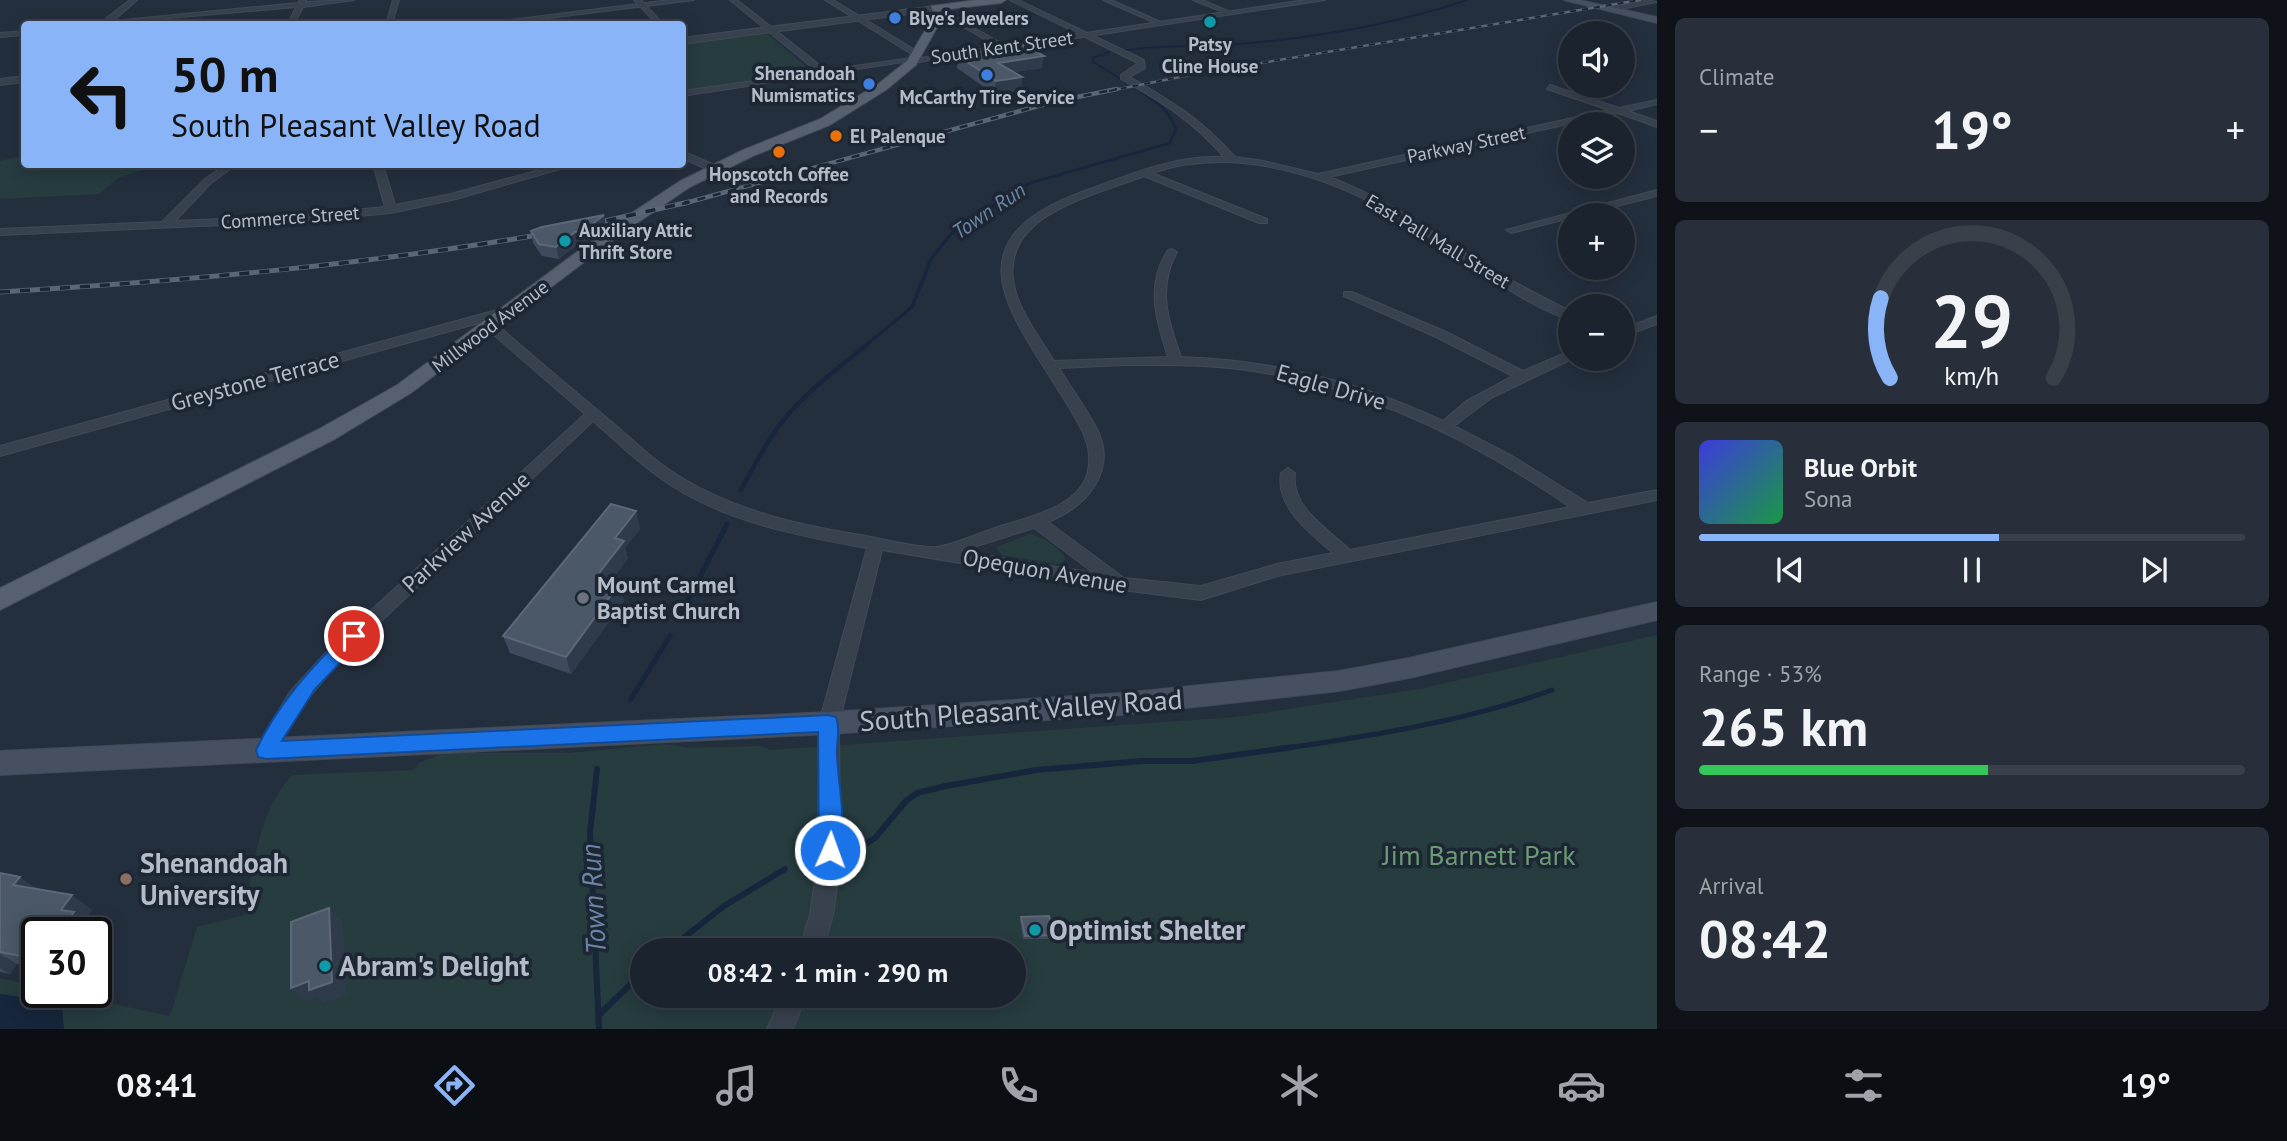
<!DOCTYPE html>
<html lang="en">
<head>
<meta charset="utf-8">
<style>
  body { margin:0; font-family:"PT Sans",sans-serif; background:#282f3a; color:#f1f3f6; height:100vh; display:flex; flex-direction:column; font-size:26px; white-space:nowrap }
  * { box-sizing:border-box; margin:0 }
  p { font-size:23px; color:#a0a4aa }
  .icon { flex:none; width:38px; height:38px; fill:none; stroke:currentColor; stroke-width:2; stroke-linecap:round; stroke-linejoin:round }
  .map { position:relative; flex:1; overflow:hidden }
  .panel { display:flex; flex-direction:column; gap:18px; padding:18px; background:#0f1319; width:630px }
  .panel>* { flex:none }
  .hud { position:absolute; left:21px; top:21px; width:665px; height:147px; border-radius:7px; box-shadow:0 4px 18px #0003,0 0 0 2px #39404a; background:#8ab4f8; color:#111; overflow:hidden }
  .tools { position:absolute; left:1558px; top:21px; display:grid; gap:14px }
  .tools a { display:grid; place-items:center; width:77px; height:77px; border-radius:50%; background:#1b232e; box-shadow:0 4px 18px #0003,0 0 0 2px #39404a; font-size:35px }
  .speed { position:absolute; left:21px; top:917px; display:flex; gap:14px; font-size:35px; font-weight:700; text-align:center }
  .speed>* { display:grid; place-content:center; width:91px; height:91px; border-radius:50%; background:#1b232e; box-shadow:0 4px 18px #0003,0 0 0 2px #39404a; line-height:1 }
  .speed .limit { border:4px solid #111; border-radius:10px; background:#fff; color:#111 }
  .pin { position:absolute; display:grid; place-items:center; width:60px; height:60px; color:#fff; margin:-30px; border:4px solid #fff; border-radius:50%; box-shadow:0 2px 7px #0007 }
  .me { position:absolute; width:77px; margin:-38px; rotate:2deg; stroke-linejoin:round; filter:drop-shadow(0 0 5px #0008) }
  .turn { display:flex; align-items:center; gap:24px; height:147px; padding:0 35px; font-size:32px }
  .turn .icon { width:91px; height:91px; stroke-width:2.5 }
  .turn b { display:block; font-size:49px; line-height:60px }
  .big { font-size:52px; font-weight:600; line-height:1.1 }
  .panel .tile { flex:1; display:flex; flex-direction:column; justify-content:center; gap:10px; min-width:0; padding:0 24px; border-radius:10px; background:#282f3a }
  .panel .dial { align-items:center; gap:0 }
  .dial svg { height:182px; overflow:visible; fill:none; stroke:#39404a; stroke-width:7; stroke-linecap:round; text-anchor:middle }
  .dial text { fill:#f1f3f6; stroke:none }
  .song { display:flex; align-items:center; gap:21px }
  .cover { width:84px; height:84px; border-radius:10px; background:linear-gradient(135deg,hsl(240 70% 55%),hsl(140 70% 35%)) }
  .played { height:7px; border-radius:4px; background:linear-gradient(90deg,#8ab4f8 55%,#39404a 55%) }
  .keys { display:flex; justify-content:space-around; direction:ltr }
  .heat { display:flex; justify-content:space-between; align-items:center; font-size:38px; direction:ltr }
  .charge { height:10px; border-radius:5px; background:linear-gradient(90deg,#34c759 53%,#39404a 0) }
  .trip { position:absolute; left:630px; top:938px; width:396px; height:70px; border-radius:35px; background:#1b232e; box-shadow:0 4px 18px #0003,0 0 0 2px #39404a; font-weight:600; line-height:70px; text-align:center }
  .tabs { display:flex; height:112px; justify-content:space-around; align-items:center; background:#0b0e12; color:#a0a4aa }
  .tabs .icon { width:49px; height:49px }
  .tabs .on { color:#8ab4f8 }
  .tabs b { font-size:32px; color:#f1f3f6 }
  main { display:flex; flex:1; min-height:0 }
  .map>svg:first-child { display:block }
  .green { fill:#263c3f; fill-rule:evenodd }
  .water { fill:#17263c }
  .lines { fill:none; stroke-linecap:round; stroke-linejoin:round }
  .stream-far5 { stroke:#17263c; stroke-width:2 }
  .stream-far4 { stroke:#17263c; stroke-width:2.5 }
  .stream-far3 { stroke:#17263c; stroke-width:3.5 }
  .stream-far2 { stroke:#17263c; stroke-width:4.5 }
  .stream-far1 { stroke:#17263c; stroke-width:5 }
  .stream { stroke:#17263c; stroke-width:6 }
  .minor-casing { stroke:#414a57; stroke-width:2 }
  .tertiary-casing { stroke:#414a57; stroke-width:2 }
  .secondary-casing { stroke:#414a57; stroke-width:2 }
  .primary-casing { stroke:#414a57; stroke-width:2 }
  .minor { fill:#38414e; fill-rule:evenodd }
  .tertiary { fill:#38414e; fill-rule:evenodd }
  .secondary { fill:#465061; fill-rule:evenodd }
  .primary { fill:#56606e; fill-rule:evenodd }
  .rail-far2-casing { stroke:#5a6575; stroke-width:2.5 }
  .rail-far1-casing { stroke:#5a6575; stroke-width:4.5 }
  .rail-casing { stroke:#5a6575; stroke-width:5 }
  .rail-far2 { stroke:#1d2633; stroke-width:2; stroke-dasharray:6; stroke-linecap:butt }
  .rail-far1 { stroke:#1d2633; stroke-width:2.5; stroke-dasharray:8; stroke-linecap:butt }
  .rail { stroke:#1d2633; stroke-width:3.5; stroke-dasharray:10; stroke-linecap:butt }
  .wall { fill:#3f4b5c }
  .shaded-wall { fill:#2f3b4b }
  .building { fill:#4b5868; stroke:#5c6777; stroke-width:2 }
  .route { fill:#1a73e8; stroke:#114b97; stroke-width:2 }
  .shop-dot { fill:#3f7fe0; stroke:#1d2633; stroke-width:2.5 }
  .culture-dot { fill:#0f9aa8; stroke:#1d2633; stroke-width:2.5 }
  .food-dot { fill:#e8710a; stroke:#1d2633; stroke-width:2.5 }
  .worship-dot { fill:#6b7280; stroke:#1d2633; stroke-width:2.5 }
  .education-dot { fill:#8d6e63; stroke:#1d2633; stroke-width:2.5 }
  .labels { text-anchor:middle; stroke-width:7; stroke-linejoin:round; paint-order:stroke }
  .far-poi-label { font-size:19px; font-weight:bold; fill:#b4bcc9; stroke:#1d2633; text-anchor:start }
  .far-street-label { font-size:19px; fill:#b4bcc9; stroke:#1d2633 }
  .far-water-label { font-size:21px; font-style:italic; fill:#6d86a8; stroke:#1d2633 }
  .street-label { font-size:23px; fill:#b4bcc9; stroke:#1d2633 }
  .poi-label { font-size:23px; font-weight:bold; fill:#b4bcc9; stroke:#1d2633; text-anchor:start }
  .near-street-label { font-size:28px; fill:#b4bcc9; stroke:#1d2633 }
  .near-park-label { font-size:28px; fill:#6b9a76; stroke:#1d2633 }
  .near-poi-label { font-size:28px; font-weight:bold; fill:#b4bcc9; stroke:#1d2633; text-anchor:start }
  .near-water-label { font-size:28px; font-style:italic; fill:#6d86a8; stroke:#1d2633 }
</style>
</head>
<body>
<main>
<div class="map">
<svg width="1657" height="1029" viewBox="0 0 1657 1029">
  <rect width="100%" height="100%" fill="#242f3e"/>
  <g class="green">
    <polygon points="766,33 813,72 683,90 683,44"/>
    <polygon points="24,155 24,164 157,165 116,179 99,194 0,199 0,161"/>
    <path d="M1030,534C1042,536 1059,547 1065,558L1063,563L1056,564L1002,555L996,547Z"/>
    <path d="M1657,635V1029H0V978L37,987V992H57L170,1016L197,927L245,915C253,866 258,813 292,775L413,770L421,762L444,753H569L664,744L691,748L760,746L771,750L1236,717L1419,689ZM642,950H1013V996H642Z"/>
  </g>
  <polygon class="water" points="0,994 50,1001 62,1006 64,1029 0,1029"/>
  <g class="lines">
    <g class="stream-far5">
      <path d="M1120,51C1156,45 1190,47 1226,45C1308,39 1389,26 1467,0"/>
      <polyline points="1109,52 1093,58 1093,62 1140,91"/>
    </g>
    <path class="stream-far4" d="M997,204L1030,183L1170,143L1176,129C1168,108 1155,101 1137,89"/>
    <polyline class="stream-far3" points="865,346 912,307 931,259 951,234 1000,202"/>
    <path class="stream-far2" d="M741,490C755,465 768,438 786,417C810,389 839,367 867,345"/>
    <g class="stream-far1">
      <polyline points="681,614 727,524"/>
      <polyline points="631,699 670,636"/>
      <path d="M1280,749C1371,736 1466,721 1552,690"/>
    </g>
    <g class="stream">
      <polyline points="597,769 590,833 599,1029"/>
      <polyline points="858,848 875,838 906,801 917,793 946,786 1036,770 1142,761 1192,761 1293,747"/>
      <polyline points="668,950 724,906 785,869"/>
      <polyline points="600,1014 642,973"/>
    </g>
    <g class="minor-casing">
      <g id="minor">
        <polygon points="130,0 137,0 113,21 298,3 300,0 306,0 305,2 354,0 303,7 294,24 288,24 296,7 99,24"/>
        <polygon points="393,0 399,0 392,24 386,24"/>
        <polygon points="634,0 641,0 663,24 657,24"/>
        <polygon points="730,0 737,0 826,70 912,58 916,60 682,96 682,91 818,72"/>
        <polygon points="825,0 833,0 920,53 913,55"/>
        <path d="M1010,0H1018L1144,60L1145,68L1130,77C1174,103 1200,118 1235,157L1264,161L1318,174L1609,110L1547,89L1550,85L1619,108L1657,100V104L1628,111L1657,121V127L1618,113L1329,177C1384,197 1430,231 1479,262C1509,280 1539,295 1570,311V320C1539,310 1508,289 1481,272C1447,251 1416,227 1382,208C1314,171 1228,147 1152,173L1267,219V223H1259L1144,176C1089,198 990,216 1017,296C1025,319 1041,340 1054,361L1168,357C1156,319 1145,285 1168,250L1172,249L1177,252C1157,288 1168,321 1181,357C1272,360 1361,382 1443,421L1465,402L1513,376L1436,337L1344,296V292H1352L1444,331L1523,371L1570,351V359H1572L1491,398L1454,426L1512,456L1588,503L1657,490V500L1277,576L1201,600L1122,590L882,550L839,723L840,860L833,915L823,950H799L810,915L818,860L819,723L867,548C794,535 715,520 655,474C633,458 614,439 593,421L341,659L303,705L273,756L266,759L259,756L256,750L259,744L289,693L329,649L585,414L487,329V323H495C534,357 573,390 613,423C635,442 656,463 682,478C737,511 798,525 861,535C878,538 921,549 936,547C951,546 987,530 1004,525C1031,517 1077,506 1087,475C1095,448 1080,425 1067,404C1014,316 944,243 1082,192C1129,175 1174,155 1224,157C1192,120 1163,103 1121,79V75L1138,63ZM1124,365C1164,365 1205,364 1246,370C1364,386 1473,440 1570,507L1350,550C1328,529 1290,507 1295,473L1288,468L1281,473C1275,507 1310,533 1333,553L1277,564L1201,586L1124,578L1048,522C1086,507 1118,471 1097,429C1086,408 1071,388 1059,368ZM1034,528L1094,573L961,551Z"/>
        <polygon points="1103,0 1111,0 1163,23 1158,24"/>
        <polygon points="1193,0 1202,0 1233,13 1228,14"/>
        <polygon points="933,7 937,7 1008,47 1001,49 933,9"/>
        <polygon points="24,31 24,35 0,37 0,33"/>
        <polygon points="226,164 237,164 211,183 175,221 292,216 385,207 373,164 383,164 395,205 451,194 561,164 578,164 456,199 391,213 292,222 0,235 0,229 162,222 205,179"/>
        <polygon points="1657,190 1657,196 1581,215 1570,215 1570,218 1511,233 1506,230"/>
        <polygon points="504,308 508,309 508,315 0,456 0,446"/>
        <polygon points="1657,316 1657,324 1622,337 1622,329"/>
        <polygon points="782,996 806,996 793,1029 767,1029"/>
      </g>
    </g>
    <g class="tertiary-casing">
      <g id="tertiary">
        <polygon points="670,0 694,0 500,24 479,24"/>
        <polygon points="1305,0 1325,0 912,63 907,60"/>
        <polygon points="1643,0 1657,2 1611,11 1607,9"/>
        <polygon points="935,6 938,10 682,44 682,38"/>
        <polygon points="24,76 24,82 0,85 0,79"/>
        <polygon points="682,151 717,166 719,168 709,170 682,158"/>
      </g>
    </g>
    <g class="secondary-casing">
      <g id="secondary">
        <polygon points="1564,0 1579,0 1657,17 1657,23"/>
        <polygon points="1657,602 1657,620 1409,678 1339,691 1122,715 829,734 0,775 0,751 829,712 1122,693 1339,671 1409,658"/>
      </g>
    </g>
    <g class="primary-casing">
      <polygon id="primary" points="976,0 1006,0 1001,3 941,10 944,15 916,65 886,90 830,125 753,156 690,187 624,232 411,393 335,439 0,610 0,588 319,429 397,385 612,226 680,181 743,150 820,119 878,84 907,61 934,15 931,6"/>
    </g>
    <use href="#minor" class="minor"/>
    <use href="#tertiary" class="tertiary"/>
    <use href="#secondary" class="secondary"/>
    <use href="#primary" class="primary"/>
    <g class="rail-far2-casing">
      <polyline id="rail-far2" points="1109,91 1195,74 1640,0"/>
    </g>
    <g class="rail-far1-casing">
      <polyline id="rail-far1" points="682,204 1053,102 1117,89"/>
    </g>
    <g class="rail-casing">
      <g id="rail">
        <polyline points="587,225 689,202"/>
        <path d="M0,292C184,281 367,265 549,233"/>
      </g>
    </g>
    <use href="#rail-far2" class="rail-far2"/>
    <use href="#rail-far1" class="rail-far1"/>
    <use href="#rail" class="rail"/>
  </g>
  <g class="wall">
    <polygon points="958,56 1042,68 1015,72 1022,77 1021,90 994,94 957,68"/>
    <polygon points="604,215 606,227 585,243 578,244 559,259 542,256 533,243 531,231"/>
    <polygon points="636,511 640,529 625,548 628,558 611,581 619,584 624,601 571,674 510,653 503,636"/>
    <polygon points="0,873 92,910 85,920 95,927 90,933 37,933 37,968 17,964 10,974 0,972"/>
    <polygon points="1021,917 1053,935 1051,939 1023,939 1020,920"/>
  </g>
  <g class="shaded-wall">
    <polygon points="1044,56 1042,68 997,75 998,63"/>
    <polygon points="1022,77 1021,90 994,94 996,81"/>
    <polygon points="604,215 606,227 585,243 578,244 559,259 556,247 575,232"/>
    <polygon points="636,511 640,529 625,548 628,558 601,594 596,577 615,538"/>
    <polygon points="619,584 624,601 571,674 566,657"/>
    <polygon points="20,877 41,892 13,885"/>
    <polygon points="72,895 92,910 85,920 95,927 90,933 59,933 61,910"/>
    <polygon points="329,908 343,923 346,995 324,1003 317,997 306,1001 291,988 309,981"/>
    <polygon points="0,954 17,964 10,974 0,968"/>
  </g>
  <g class="building">
    <polygon points="1022,44 1044,56 998,63 1022,77 996,81 958,56"/>
    <polygon points="604,215 583,231 575,232 556,247 539,244 531,231 542,227"/>
    <polygon points="611,504 636,511 615,538 624,541 596,577 619,584 566,657 503,636"/>
    <polygon points="0,873 20,877 13,885 72,895 61,910 74,912 59,933 37,933 37,959 0,952"/>
    <polygon points="329,908 332,982 309,990 309,981 291,988 291,922"/>
    <polygon points="1049,916 1053,935 1025,936 1021,917"/>
  </g>
  <path class="route" d="M354,629L360,631L363,636L360,642L315,689L282,741L829,715L836,717C841,729 836,742 837,755C838,785 849,830 837,857L830,861L822,857L819,850L818,732L266,759L258,757L256,750C278,703 311,668 348,631Z"/>
  <g class="shop-dot">
    <circle cx="895" cy="18" r="7"/>
    <circle cx="987" cy="75" r="7"/>
    <circle cx="869" cy="84" r="7"/>
  </g>
  <g class="culture-dot">
    <circle cx="1210" cy="22" r="7"/>
    <circle cx="565" cy="241" r="7"/>
    <circle cx="1035" cy="930" r="7"/>
    <circle cx="325" cy="966" r="7"/>
  </g>
  <g class="food-dot">
    <circle cx="836" cy="136" r="7"/>
    <circle cx="779" cy="152" r="7"/>
  </g>
  <circle class="worship-dot" cx="583" cy="598" r="7"/>
  <circle class="education-dot" cx="126" cy="879" r="7"/>
  <g class="labels">
    <g class="far-poi-label">
      <text x="909" y="25">Blye's Jewelers</text>
      <text x="1210" y="51" text-anchor="middle">Patsy<tspan x="1210" dy="22">Cline House</tspan></text>
      <text x="855" y="80" text-anchor="end">Shenandoah<tspan x="855" dy="22">Numismatics</tspan></text>
      <text x="987" y="104" text-anchor="middle">McCarthy Tire Service</text>
      <text x="850" y="143">El Palenque</text>
      <text x="779" y="181" text-anchor="middle">Hopscotch Coffee<tspan x="779" dy="22">and Records</tspan></text>
      <text x="579" y="237">Auxiliary Attic<tspan x="579" dy="22">Thrift Store</tspan></text>
    </g>
    <g class="far-street-label">
      <text transform="translate(1002 47) rotate(-8)" y="7">South Kent Street</text>
      <text transform="translate(1466 144) rotate(-12)" y="7">Parkway Street</text>
      <text transform="translate(290 217) rotate(-4)" y="7">Commerce Street</text>
      <text transform="translate(1438 241) rotate(31)" y="7">East Pall Mall Street</text>
      <text transform="translate(490 326) rotate(-37)" y="7">Millwood Avenue</text>
    </g>
    <g class="far-water-label">
      <text transform="translate(989 211) rotate(-34)" y="7">Town Run</text>
    </g>
    <g class="street-label">
      <text transform="translate(255 381) rotate(-15)" y="8">Greystone Terrace</text>
      <text transform="translate(1331 387) rotate(16)" y="8">Eagle Drive</text>
      <text transform="translate(466 532) rotate(-43)" y="8">Parkview Avenue</text>
      <text transform="translate(1045 571) rotate(10)" y="8">Opequon Avenue</text>
    </g>
    <g class="poi-label">
      <text x="597" y="593">Mount Carmel<tspan x="597" dy="26">Baptist Church</tspan></text>
    </g>
    <g class="near-street-label">
      <text transform="translate(1021 710) rotate(-4)" y="10">South Pleasant Valley Road</text>
    </g>
    <g class="near-park-label">
      <text x="1479" y="865">Jim Barnett Park</text>
    </g>
    <g class="near-poi-label">
      <text x="140" y="873">Shenandoah<tspan x="140" dy="32">University</tspan></text>
      <text x="1049" y="940">Optimist Shelter</text>
      <text x="339" y="976">Abram's Delight</text>
    </g>
    <g class="near-water-label">
      <text transform="translate(593 899) rotate(-93)" y="10">Town Run</text>
    </g>
  </g>
</svg>
<div class="tools">
<a><svg class="icon" aria-label="sound" viewBox="0 0 24 24"><path d="M4 9h4l5-4v14l-5-4H4zM17 9q2 3 0 6"/></svg></a>
<a><svg class="icon" aria-label="layers" viewBox="0 0 24 24"><path d="M12 4l9 5-9 5-9-5zM3 14l9 5 9-5"/></svg></a>
<a>+</a>
<a>−</a>
</div>
<div class="speed"><div class="limit">30</div></div>
<div class="pin" style="left:354px;top:636px;background:#d93025"><svg class="icon" aria-label="arrive" viewBox="0 0 24 24"><path d="M6 21V4h12l-3 4 3 4H6"/></svg></div>
<svg class="me" style="left:830px;top:850px" viewBox="-20 -20 40 40"><circle r="17" fill="#1a73e8" stroke="#fff" stroke-width="3"/><path d="M0-11L8 9 0 5-8 9z" fill="#fff"/></svg>
<div class="trip">08:42 · 1 min · 290 m</div>
<div class="hud">
<div class="turn"><svg class="icon" aria-label="left" viewBox="0 0 24 24"><path d="M17 20v-9H6M10 6l-5 5 5 5"/></svg><div><b>50 m</b>South Pleasant Valley Road</div></div>
</div>
</div>
<section class="panel">
<div class="tile"><p>Climate</p>
<div class="heat"><a>−</a><b class="big">19°</b><a>+</a></div>
</div>
<div class="tile dial"><svg viewBox="0 0 100 80">
<path d="M14 69A42 42 0 1 1 86 69"/>
<path d="M14 69A42 42 0 0 1 10 34" stroke="#8ab4f8"/>
<text x="50" y="56" font-size="32" font-weight="700">29</text>
<text x="50" y="72" font-size="11">km/h</text>
</svg></div>
<div class="tile">
<div class="song"><i class="cover"></i><div><b>Blue Orbit</b><p>Sona</p></div></div>
<div class="played"></div>
<div class="keys"><svg class="icon" aria-label="previous" viewBox="0 0 24 24"><path d="M18 5L8 12l10 7zM5 5v14"/></svg><svg class="icon" aria-label="pause" viewBox="0 0 24 24"><path d="M8 5v14M16 5v14"/></svg><svg class="icon" aria-label="next" viewBox="0 0 24 24"><path d="M6 5l10 7-10 7zM19 5v14"/></svg></div>
</div>
<div class="tile"><p>Range · 53%</p><b class="big">265 km</b><div class="charge"></div></div>
<div class="tile"><p>Arrival</p><b class="big">08:42</b></div>
</section>
</main>
<nav class="tabs">
<b>08:41</b>
<svg class="icon on" aria-label="directions" viewBox="0 0 24 24"><path d="M12 3l9 9-9 9-9-9zM9 14v-3h6M13 9l2 2-2 2"/></svg>
<svg class="icon" aria-label="music" viewBox="0 0 24 24"><path d="M9 18V5l10-2v13"/><circle cx="6" cy="18" r="3"/><circle cx="16" cy="16" r="3"/></svg>
<svg class="icon" aria-label="phone" viewBox="0 0 24 24"><path d="M5 4h4l2 5-3 2q2 4 5 5l2-3 5 2v4C11 20 4 13 5 4z"/></svg>
<svg class="icon" aria-label="climate" viewBox="0 0 24 24"><path d="M12 3v18M4 7l16 10M4 17L20 7"/></svg>
<svg class="icon" aria-label="car" viewBox="0 0 24 24"><path d="M5 17H2v-5l4-1 3-4h7l3 4 3 1v5h-3M9 17h6M6 11h13"/><circle cx="7" cy="17" r="2"/><circle cx="17" cy="17" r="2"/></svg>
<svg class="icon" aria-label="filters" viewBox="0 0 24 24"><path d="M4 7h16M4 17h16"/><circle cx="9" cy="7" r="2"/><circle cx="15" cy="17" r="2"/></svg>
<b>19°</b>
</nav>
</body>
</html>
